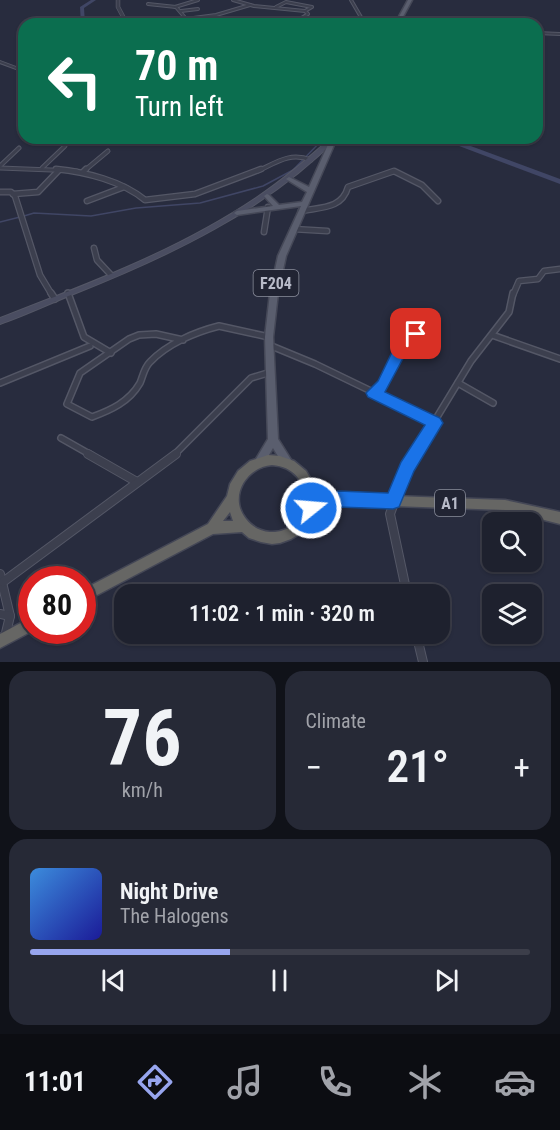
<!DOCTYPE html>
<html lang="en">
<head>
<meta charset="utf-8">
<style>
  body { margin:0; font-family:"Roboto Condensed",sans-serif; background:#262936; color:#f1f3f6; height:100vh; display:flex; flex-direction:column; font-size:22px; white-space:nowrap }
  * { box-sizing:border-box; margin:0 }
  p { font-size:20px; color:#a1a3aa }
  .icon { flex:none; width:33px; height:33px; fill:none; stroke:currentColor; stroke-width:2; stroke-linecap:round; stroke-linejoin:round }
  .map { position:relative; height:662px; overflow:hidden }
  .panel { display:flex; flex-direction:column; gap:9px; padding:9px; background:#101219; flex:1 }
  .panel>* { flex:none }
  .hud { position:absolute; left:18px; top:18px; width:525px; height:126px; border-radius:18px; box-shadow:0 2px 4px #0004,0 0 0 2px #3c3e4a; background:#0b6e4f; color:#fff; overflow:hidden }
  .tools { position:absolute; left:482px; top:512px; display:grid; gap:12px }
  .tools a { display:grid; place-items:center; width:60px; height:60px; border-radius:12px; background:#1e212e; box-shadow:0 2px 4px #0004,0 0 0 2px #3c3e4a; font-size:30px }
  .speed { position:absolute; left:18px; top:566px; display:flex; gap:12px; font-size:30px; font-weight:700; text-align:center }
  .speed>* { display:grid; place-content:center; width:78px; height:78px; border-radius:50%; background:#1e212e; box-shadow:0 2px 4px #0004,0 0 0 2px #3c3e4a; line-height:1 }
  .speed .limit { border:9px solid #d22; background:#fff; color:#111 }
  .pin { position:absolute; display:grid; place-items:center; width:51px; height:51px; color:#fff; margin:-26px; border-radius:12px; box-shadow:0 3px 9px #0006 }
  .me { position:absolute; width:66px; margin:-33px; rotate:73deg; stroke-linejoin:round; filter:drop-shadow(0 0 4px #0008) }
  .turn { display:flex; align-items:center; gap:21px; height:126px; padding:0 18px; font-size:27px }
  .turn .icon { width:78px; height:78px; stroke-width:2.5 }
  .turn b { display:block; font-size:42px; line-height:51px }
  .big { font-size:45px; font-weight:600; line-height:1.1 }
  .panel .tile { flex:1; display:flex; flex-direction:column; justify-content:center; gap:9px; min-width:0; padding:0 21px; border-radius:18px; background:#262936 }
  .panel .dial { align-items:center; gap:0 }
  .dial b { font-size:78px; line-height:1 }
  .song { display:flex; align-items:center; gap:18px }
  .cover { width:72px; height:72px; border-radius:9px; background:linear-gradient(135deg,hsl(210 70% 55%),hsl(240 70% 35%)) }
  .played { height:6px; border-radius:3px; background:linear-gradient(90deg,#97a5ee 40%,#3c3e4a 40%) }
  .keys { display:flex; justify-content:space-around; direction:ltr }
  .heat { display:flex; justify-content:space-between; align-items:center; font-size:33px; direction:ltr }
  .panel .tiles { flex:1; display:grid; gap:9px; grid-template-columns:1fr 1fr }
  .tile:last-child { grid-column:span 2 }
  .trip { position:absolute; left:114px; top:584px; width:336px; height:60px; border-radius:18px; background:#1e212e; box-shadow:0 2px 4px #0004,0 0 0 2px #3c3e4a; font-weight:600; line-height:60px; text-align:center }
  .tabs { display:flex; height:96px; justify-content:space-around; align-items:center; background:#0c0d12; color:#a1a3aa }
  .tabs .icon { width:42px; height:42px }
  .tabs .current { color:#97a5ee }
  .tabs b { font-size:27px; color:#f1f3f6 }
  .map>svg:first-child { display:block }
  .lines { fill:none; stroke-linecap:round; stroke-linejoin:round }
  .stream { stroke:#404665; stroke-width:1.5 }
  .river { fill:#404665; fill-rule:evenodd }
  .minor-far4-casing { stroke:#545766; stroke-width:4 }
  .minor-far3-casing { stroke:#545766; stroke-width:5 }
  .minor-far2-casing { stroke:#545766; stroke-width:7 }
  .minor-far1-casing { stroke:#545766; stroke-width:8 }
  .minor-casing { stroke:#545766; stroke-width:10 }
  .tertiary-casing { stroke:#545766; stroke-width:4.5 }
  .secondary-casing { stroke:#545766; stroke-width:2 }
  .primary-casing { stroke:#454857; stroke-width:3 }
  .trunk-casing { stroke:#444756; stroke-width:3 }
  .minor-far4 { stroke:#3c3f4e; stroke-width:2 }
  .minor-far3 { stroke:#3c3f4e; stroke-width:3 }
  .minor-far2 { stroke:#3c3f4e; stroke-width:4.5 }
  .minor-far1 { stroke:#3c3f4e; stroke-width:5 }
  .minor { stroke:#3c3f4e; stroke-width:8 }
  .tertiary { stroke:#3c3f4e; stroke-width:3 }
  .secondary { fill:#4a4d61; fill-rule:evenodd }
  .primary { fill:#5a5e6e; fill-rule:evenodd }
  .trunk { fill:#666664; fill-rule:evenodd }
  .route { fill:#1a73e8; stroke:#114b97; stroke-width:1.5 }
  .labels { text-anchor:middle; stroke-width:6; stroke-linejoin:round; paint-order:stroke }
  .shield { fill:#212433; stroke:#8b8e9c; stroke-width:1.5 }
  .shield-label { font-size:16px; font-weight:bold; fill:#b8bbc9 }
</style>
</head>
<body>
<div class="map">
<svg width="560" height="662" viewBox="0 0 560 662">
  <rect width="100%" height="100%" fill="#282c3e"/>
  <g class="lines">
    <g class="stream">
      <polyline points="24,216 34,213 91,216 136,208 200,203 263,186 293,170 324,138"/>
      <polyline points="0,222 20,217"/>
    </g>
    <g class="river">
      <polygon points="91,0 96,0 84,8 85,24 81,24 80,7"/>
      <polygon points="438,138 449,138 560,179 560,184"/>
    </g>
    <g class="minor-far4-casing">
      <g id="minor-far4">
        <polyline points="233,0 254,6 305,11 308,14 292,24"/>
        <polyline points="351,0 365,24"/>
        <polyline points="148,4 176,7 187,20"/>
        <polyline points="175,7 198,0"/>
        <polyline points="276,7 286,2 312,7 305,11"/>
        <polyline points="181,11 198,9"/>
        <polyline points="148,24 216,15 250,5"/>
        <polyline points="537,33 560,34"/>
        <polyline points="0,62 24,71"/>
      </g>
    </g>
    <g class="minor-far3-casing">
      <g id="minor-far3">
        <polyline points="0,166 19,148"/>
        <polyline points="0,168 77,171"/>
        <polyline points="42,168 65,146 62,138"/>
        <polyline points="84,171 108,151"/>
        <path d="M258,171C277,162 290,152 311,160"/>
      </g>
    </g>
    <g class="minor-far2-casing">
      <g id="minor-far2">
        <path d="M56,169C86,172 122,181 145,200L195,194L261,169"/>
        <polyline points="83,172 86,169"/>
        <polyline points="0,192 11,192 15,196 40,275 52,295"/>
        <polyline points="13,194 38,192 59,170"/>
        <polyline points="87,201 124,187"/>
        <path d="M301,211C321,207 342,209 348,187L394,171L422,185L438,201"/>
        <polyline points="293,229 327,231"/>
        <polyline points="264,232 268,207"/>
        <polyline points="94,248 97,260 111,275"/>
        <polyline points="513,295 519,281 538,279 544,271 560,269"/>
      </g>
    </g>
    <g class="minor-far1-casing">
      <g id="minor-far1">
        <polyline points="51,293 55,299"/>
        <polyline points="68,293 84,337 111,353"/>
        <polyline points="492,335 560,359"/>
        <path d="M183,340L156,334L139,335L129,339L80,373L67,404L92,417C111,410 129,402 140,383C143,376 144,368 150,362C167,344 195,332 219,326L269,337"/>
        <polyline points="269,345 315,364 435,422"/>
        <polyline points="0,383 90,346"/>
        <polyline points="458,383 493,403"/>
        <polyline points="373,393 383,384 401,348 416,334"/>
        <polyline points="61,438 91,455"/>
        <polyline points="174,455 251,378 271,372"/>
        <polyline points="414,455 471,361 509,312 513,293"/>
      </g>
    </g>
    <g class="minor-casing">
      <g id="minor">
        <polyline points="88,454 137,482"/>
        <polyline points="0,574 10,616 5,637"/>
        <polyline points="3,582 176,454"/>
        <polyline points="407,594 390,514 407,467 415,454"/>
        <polyline points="0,614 10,616"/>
        <polyline points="416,633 423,662"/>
      </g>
    </g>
    <g class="tertiary-casing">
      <polyline id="tertiary" points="118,0 118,7 127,24"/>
    </g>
    <g class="secondary-casing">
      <path id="secondary" d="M331,138H337C265,211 169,256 76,293C51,303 26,315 0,324V318C88,284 177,251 256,198C283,180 307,159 331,138Z"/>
    </g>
    <g class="primary-casing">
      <g id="primary">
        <polygon points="408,0 412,0 399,24 395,24"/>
        <polygon points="331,138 337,138 286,256 278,293 273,337 278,439 293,463 292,466 288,467 284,466 273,448 262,467 258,468 254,467 253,464 268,439 265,337 270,293 278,256 301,206 237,215 234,213 237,211 273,206 264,196 267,194 269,195 279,205 302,202 307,192 286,179 289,177 309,187"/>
      </g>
    </g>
    <g class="trunk-casing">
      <g id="trunk">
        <path d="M268,455L280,456L294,461L306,471L313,483L338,494L505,500L560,512V524L505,510L338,504L314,512L309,525L301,533L291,539L280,543L272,544L261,542L249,538L242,532L213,534L82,603V590L208,524L227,496L230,484L238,471L250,461ZM272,465C318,468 314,534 270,532C260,531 252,527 246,519C228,497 246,467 272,465ZM317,495L324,498L317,501ZM230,512L233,521H223Z"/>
        <polygon points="32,617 32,630 34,630 0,648 0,634"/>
      </g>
    </g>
    <use href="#minor-far4" class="minor-far4"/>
    <use href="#minor-far3" class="minor-far3"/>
    <use href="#minor-far2" class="minor-far2"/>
    <use href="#minor-far1" class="minor-far1"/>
    <use href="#minor" class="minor"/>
    <use href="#tertiary" class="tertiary"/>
    <use href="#secondary" class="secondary"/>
    <use href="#primary" class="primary"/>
    <use href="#trunk" class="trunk"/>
  </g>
  <polygon class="route" points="416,329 423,334 407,351 385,392 440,418 443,423 414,471 399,507 393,509 338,507 311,516 305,514 302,508 305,502 338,491 388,493 401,462 425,425 368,397 366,393 378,381 396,344"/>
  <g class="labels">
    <g class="shield">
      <rect x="253.5" y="270" width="45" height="26" rx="4.5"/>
      <rect x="435" y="490" width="30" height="26" rx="4.5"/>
    </g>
    <g class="shield-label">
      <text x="276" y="289">F204</text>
      <text x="450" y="509">A1</text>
    </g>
  </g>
</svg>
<div class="tools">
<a><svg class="icon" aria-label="search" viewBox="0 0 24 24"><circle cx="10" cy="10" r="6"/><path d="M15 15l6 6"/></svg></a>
<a><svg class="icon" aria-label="layers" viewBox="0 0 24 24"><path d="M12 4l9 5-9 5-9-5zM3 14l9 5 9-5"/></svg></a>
</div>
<div class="speed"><div class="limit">80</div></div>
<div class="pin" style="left:416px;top:334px;background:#d93025"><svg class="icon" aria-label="arrive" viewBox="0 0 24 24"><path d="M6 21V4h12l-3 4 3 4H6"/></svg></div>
<svg class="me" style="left:311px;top:508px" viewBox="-20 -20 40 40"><circle r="17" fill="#1a73e8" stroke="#fff" stroke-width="3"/><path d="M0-11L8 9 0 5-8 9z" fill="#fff"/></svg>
<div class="trip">11:02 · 1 min · 320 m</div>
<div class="hud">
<div class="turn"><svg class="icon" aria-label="left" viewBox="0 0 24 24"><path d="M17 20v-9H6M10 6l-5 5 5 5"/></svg><div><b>70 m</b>Turn left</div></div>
</div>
</div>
<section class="panel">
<div class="tiles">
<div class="tile dial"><b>76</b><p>km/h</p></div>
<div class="tile"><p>Climate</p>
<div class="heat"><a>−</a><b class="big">21°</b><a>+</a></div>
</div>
<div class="tile">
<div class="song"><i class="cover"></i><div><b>Night Drive</b><p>The Halogens</p></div></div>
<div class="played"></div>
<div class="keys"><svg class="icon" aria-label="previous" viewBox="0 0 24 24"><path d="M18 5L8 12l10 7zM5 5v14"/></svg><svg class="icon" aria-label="pause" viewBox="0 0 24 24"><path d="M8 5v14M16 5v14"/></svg><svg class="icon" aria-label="next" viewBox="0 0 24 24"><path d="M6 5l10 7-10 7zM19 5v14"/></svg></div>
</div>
</div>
</section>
<nav class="tabs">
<b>11:01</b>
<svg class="icon current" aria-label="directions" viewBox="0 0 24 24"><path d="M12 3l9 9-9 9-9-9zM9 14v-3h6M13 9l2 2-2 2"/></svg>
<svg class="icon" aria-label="music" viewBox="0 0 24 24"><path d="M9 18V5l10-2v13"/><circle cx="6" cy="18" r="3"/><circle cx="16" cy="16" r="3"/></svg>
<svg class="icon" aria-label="phone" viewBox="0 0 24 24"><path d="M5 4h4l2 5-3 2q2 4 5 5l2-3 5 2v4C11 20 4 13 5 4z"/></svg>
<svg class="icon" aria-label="climate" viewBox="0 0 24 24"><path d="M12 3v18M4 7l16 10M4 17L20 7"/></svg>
<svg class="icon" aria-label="car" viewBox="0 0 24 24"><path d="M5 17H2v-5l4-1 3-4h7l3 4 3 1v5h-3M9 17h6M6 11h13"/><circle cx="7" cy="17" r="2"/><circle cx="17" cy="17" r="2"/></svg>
</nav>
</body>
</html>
